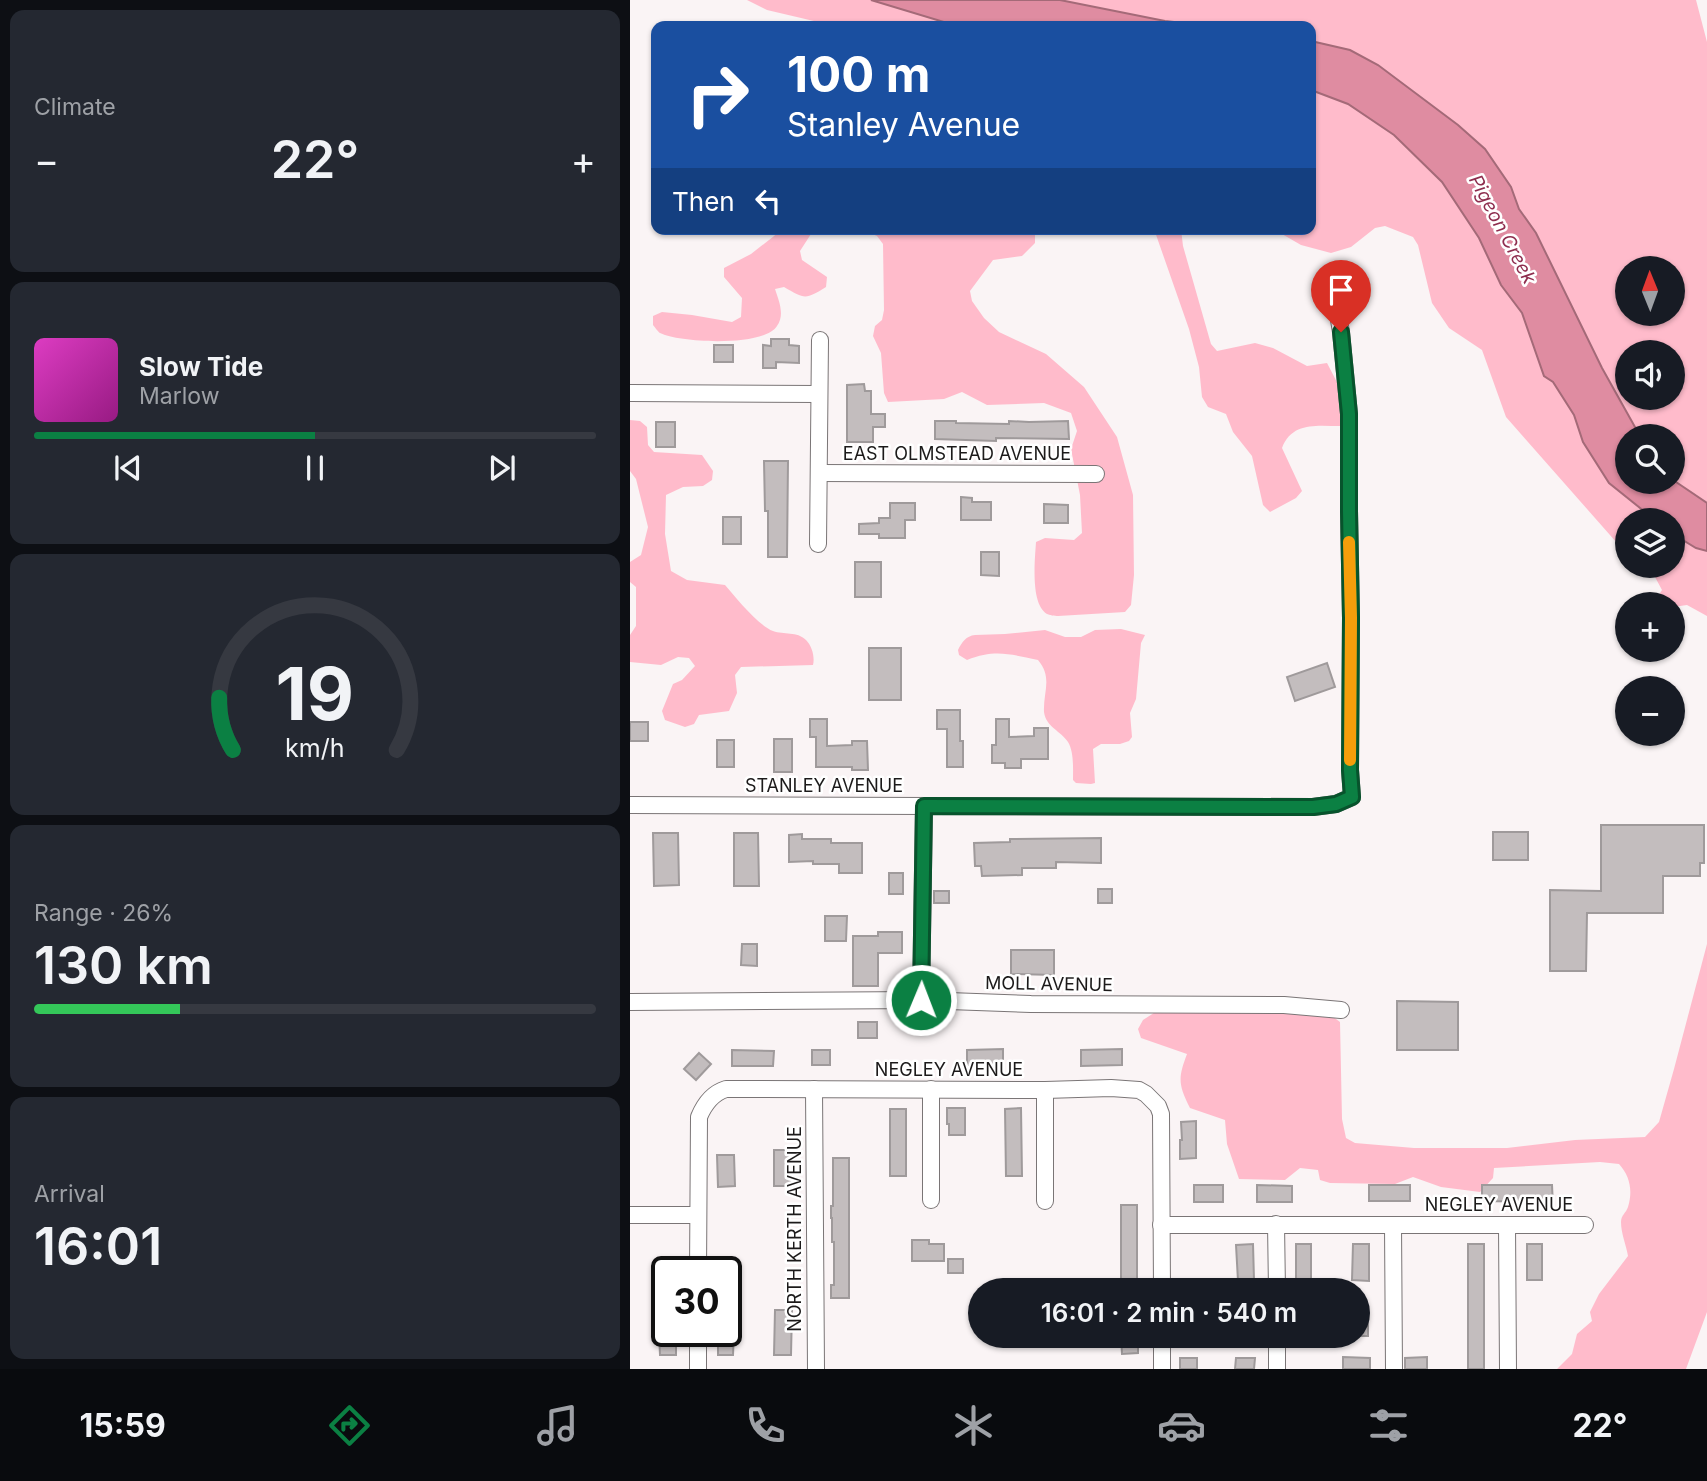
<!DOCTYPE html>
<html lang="en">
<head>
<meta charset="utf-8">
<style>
  body { margin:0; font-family:Inter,sans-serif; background:#242831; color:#f1f3f6; height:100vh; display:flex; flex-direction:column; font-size:26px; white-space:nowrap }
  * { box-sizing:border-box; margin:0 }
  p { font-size:23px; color:#9ea1a6 }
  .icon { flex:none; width:38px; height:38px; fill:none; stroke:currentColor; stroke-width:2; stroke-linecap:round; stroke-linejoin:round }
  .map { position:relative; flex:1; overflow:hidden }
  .side { display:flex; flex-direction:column; gap:10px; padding:10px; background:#0d0f14; width:630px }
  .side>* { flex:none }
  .banner { position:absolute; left:21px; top:21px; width:665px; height:214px; border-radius:14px; box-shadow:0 2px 5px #0004; background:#1a4fa0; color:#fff; overflow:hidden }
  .needle { width:46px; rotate:359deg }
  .buttons { position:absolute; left:985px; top:256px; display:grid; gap:14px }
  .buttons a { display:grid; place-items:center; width:70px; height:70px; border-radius:50%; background:#171b24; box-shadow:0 2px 5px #0004; font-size:35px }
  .speed { position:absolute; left:21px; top:1256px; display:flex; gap:14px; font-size:35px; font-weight:700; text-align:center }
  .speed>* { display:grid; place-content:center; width:91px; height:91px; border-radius:50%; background:#171b24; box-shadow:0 2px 5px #0004; line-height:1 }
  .speed .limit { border:4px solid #111; border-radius:10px; background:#fff; color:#111 }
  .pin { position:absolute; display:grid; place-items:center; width:60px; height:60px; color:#fff; margin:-72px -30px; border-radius:50% 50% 50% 0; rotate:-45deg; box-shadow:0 0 7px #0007 }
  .pin .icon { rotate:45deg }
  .me { position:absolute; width:77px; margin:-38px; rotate:1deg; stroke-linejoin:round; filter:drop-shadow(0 0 5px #0008) }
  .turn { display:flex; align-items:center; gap:24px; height:147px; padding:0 21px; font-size:32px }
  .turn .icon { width:91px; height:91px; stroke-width:2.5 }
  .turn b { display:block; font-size:49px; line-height:60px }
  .then { display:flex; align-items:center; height:66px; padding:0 21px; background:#0003; gap:14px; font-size:26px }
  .big { font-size:52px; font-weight:600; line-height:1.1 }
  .side .tile { flex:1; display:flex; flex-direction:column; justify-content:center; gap:10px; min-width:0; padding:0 24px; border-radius:14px; background:#242831 }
  .side .dial { align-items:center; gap:0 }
  .dial svg { height:182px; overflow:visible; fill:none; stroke:#363941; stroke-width:7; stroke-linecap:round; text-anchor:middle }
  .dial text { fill:#f1f3f6; stroke:none }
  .song { display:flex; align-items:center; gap:21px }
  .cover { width:84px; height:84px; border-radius:10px; background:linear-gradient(135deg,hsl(310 70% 55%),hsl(310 70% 35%)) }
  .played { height:7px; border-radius:4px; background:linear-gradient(90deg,#0b8043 50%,#363941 50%) }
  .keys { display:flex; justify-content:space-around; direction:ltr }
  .heat { display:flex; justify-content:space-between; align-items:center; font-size:38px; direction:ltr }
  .charge { height:10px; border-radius:5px; background:linear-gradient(90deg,#34c759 26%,#363941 0) }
  .trip { position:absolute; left:338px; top:1278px; width:402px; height:70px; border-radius:35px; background:#171b24; box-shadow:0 2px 5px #0004; font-weight:600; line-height:70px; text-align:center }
  .tab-bar { display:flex; height:112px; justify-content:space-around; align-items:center; background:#090b0e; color:#9ea1a6 }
  .tab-bar .icon { width:49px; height:49px }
  .tab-bar .active { color:#0b8043 }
  .tab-bar b { font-size:32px; color:#f1f3f6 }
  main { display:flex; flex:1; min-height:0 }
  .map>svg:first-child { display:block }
  .green { fill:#ffbbcb; fill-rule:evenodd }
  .water { fill:#df8ca1; stroke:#a46a78; stroke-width:2 }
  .building { fill:#c3bdbe; stroke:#9f9a9b; stroke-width:2 }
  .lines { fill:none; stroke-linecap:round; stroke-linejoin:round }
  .minor-casing { stroke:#7a7576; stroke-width:18 }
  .minor { stroke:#fff; stroke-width:16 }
  .route-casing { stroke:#07532c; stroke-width:18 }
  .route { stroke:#0b8043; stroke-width:12 }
  .slow { stroke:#f59e0b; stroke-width:12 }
  .labels { text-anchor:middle; stroke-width:5; stroke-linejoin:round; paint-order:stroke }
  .street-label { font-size:18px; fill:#1c1a1a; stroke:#fff }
  .water-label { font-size:19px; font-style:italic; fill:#8e2d4e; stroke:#fff }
</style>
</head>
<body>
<main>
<section class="side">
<div class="tile"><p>Climate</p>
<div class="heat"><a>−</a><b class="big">22°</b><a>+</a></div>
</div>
<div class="tile">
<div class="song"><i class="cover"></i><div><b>Slow Tide</b><p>Marlow</p></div></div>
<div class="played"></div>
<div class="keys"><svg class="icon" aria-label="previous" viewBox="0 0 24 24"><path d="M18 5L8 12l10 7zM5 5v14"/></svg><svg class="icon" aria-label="pause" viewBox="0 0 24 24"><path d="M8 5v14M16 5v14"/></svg><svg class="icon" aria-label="next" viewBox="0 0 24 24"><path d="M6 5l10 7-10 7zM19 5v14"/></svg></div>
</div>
<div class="tile dial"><svg viewBox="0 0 100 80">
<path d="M14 69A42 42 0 1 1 86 69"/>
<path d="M14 69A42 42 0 0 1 8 46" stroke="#0b8043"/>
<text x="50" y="56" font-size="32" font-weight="700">19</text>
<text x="50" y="72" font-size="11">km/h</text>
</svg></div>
<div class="tile"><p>Range · 26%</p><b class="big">130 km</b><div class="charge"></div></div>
<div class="tile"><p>Arrival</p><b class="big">16:01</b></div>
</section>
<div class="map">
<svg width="1077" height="1369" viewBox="0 0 1077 1369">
  <rect width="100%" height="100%" fill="#faf4f5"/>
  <g class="green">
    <polygon points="117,0 241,0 327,26 205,26 137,10"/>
    <path d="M430,0H1066L1077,42V503L1043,480V436H1010L972,368L906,233L889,209L881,187L855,149L828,125L748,65L720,50L681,41V26H580L535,21ZM998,268H1043V313H998ZM998,352H1043V397H998Z"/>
    <polygon points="681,90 718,104 764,135 812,182 849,238 871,285 892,313 914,376 923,381 944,415 953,442 979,483 1025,520 998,520 997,552 987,543 876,417 852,350 819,328 802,303 788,245 783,237 755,226 745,228 721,247 701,253 671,245 645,230 635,229 681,229"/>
    <path d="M153,229H405V243L392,256L363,260L340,291L342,301L354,318L369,332L416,354L454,387L487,437L503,495L504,575L501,605L495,612L428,616C425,616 419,615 417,614C400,604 405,559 406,542L415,538L444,540L452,533L450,495L441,449L447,431L441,413L414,403L357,405L332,392L314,399L258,402L254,393L251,353L243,336L245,326L252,320L254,310L253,244L247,236L238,232L190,231L181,234L170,251L172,260L197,277L196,287C175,300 175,299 154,287L145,289C149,301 155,315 147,326C134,347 50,343 30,333C28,332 25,327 23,325V316L32,312L62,315L102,322L111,317L112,298L94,277V268L121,254Z"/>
    <path d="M524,229H551L553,246L581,344L587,351L625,343L643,348L677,366L697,363L710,388L711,426C688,426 662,421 652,448L672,491L666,498L640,512L633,505L622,456L603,432L596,414L578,407L572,397L569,367L559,329Z"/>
    <path d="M0,420L10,421L17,427L18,445L24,452L72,455L83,471L82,480L73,486L53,487L36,495L35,534L41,571L57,580L95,585C106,598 128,625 143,631C154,635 167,631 176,640C182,646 185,657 183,665L111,667L105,675L107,693L99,711L69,715L64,724L55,727L35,720L32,711L43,684L52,680L65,666L59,658L48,657L31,665L0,662V635L6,626V587L0,582V562L11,555L18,527L6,479L0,471Z"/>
    <polygon points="1043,534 1066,548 1077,551 1077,616 1057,605 1043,607 1043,604 1028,603 1027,598 1032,590 1025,577 1012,565 1043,565"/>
    <path d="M491,629L515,635L511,643L506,699L500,713L502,737L499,741L490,744H471L463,749L465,783L461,784L446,783L443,780C443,768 444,752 438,742C431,731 416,727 414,712C413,692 423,678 408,660C379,654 365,649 337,660L329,655L328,650C332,642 336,636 345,635L375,634L415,630L435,637H451L465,630Z"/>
    <path d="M1077,944V1312L1056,1369H927L942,1354L947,1334L962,1321L960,1312L969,1294L998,1256C996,1245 991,1233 991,1222C991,1215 996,1213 998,1207C1003,1191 1000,1176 989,1164L970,1162L864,1168L863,1178L850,1192L811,1187L783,1177L765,1184L700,1183L690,1180L688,1170L670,1168L655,1180L609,1179L597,1144L595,1120L560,1108C548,1084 548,1078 557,1054L511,1038L508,1029L513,1020L530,1009H674L702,1016L710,1022L712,1119L716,1138L725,1143L784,1148H877L945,1140L1015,1137L1029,1122L1044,1069Z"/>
  </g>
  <g class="water">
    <polygon points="241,0 430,0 535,21 580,26 327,26"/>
    <polygon points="681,41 720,50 748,65 828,125 855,149 881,187 889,209 906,233 972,368 1010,436 998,436 998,481 1043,480 1077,503 1077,551 1066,548 1043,534 1043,520 1025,520 979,483 953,442 944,415 923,382 914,376 892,313 871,285 849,238 812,182 764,135 718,104 681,90"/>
  </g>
  <g class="building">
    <polygon points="141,339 159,339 159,345 169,346 169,363 146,362 146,368 133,368 133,345 141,346"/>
    <rect x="84" y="345" width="19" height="17"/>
    <polygon points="234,384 235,391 241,391 241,414 255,414 255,427 243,427 243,442 217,442 217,385"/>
    <polygon points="305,421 326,421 326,423 379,424 379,421 399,422 438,421 439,439 366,438 366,441 305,439"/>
    <rect x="26" y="422" width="19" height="25"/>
    <polygon points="134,461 158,461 157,557 138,557 138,511 135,511"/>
    <polygon points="331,497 342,498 342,502 361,502 361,520 331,520"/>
    <polygon points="260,503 285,503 285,520 275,520 275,538 249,538 249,534 229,534 229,524 249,523 249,518 260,518"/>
    <polygon points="414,504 438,505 438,523 414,523"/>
    <rect x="93" y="517" width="18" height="27"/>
    <polygon points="351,552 369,552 369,576 351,575"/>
    <rect x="225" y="562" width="26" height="35"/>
    <rect x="239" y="648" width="32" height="52"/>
    <polygon points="697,663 705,687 665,701 657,677"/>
    <polygon points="307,710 330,710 330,741 333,741 333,767 317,767 317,729 307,729"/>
    <polygon points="180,719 197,719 197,746 222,745 222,741 237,741 238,770 222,770 222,767 186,767 186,737 180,737"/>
    <polygon points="366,719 379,719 379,737 404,736 404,728 418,728 418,759 391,759 391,768 375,768 375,763 362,763 362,745 366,745"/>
    <rect x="0" y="722" width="18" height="19"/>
    <rect x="144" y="739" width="18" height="33"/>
    <rect x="87" y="740" width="17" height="27"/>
    <polygon points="971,825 1074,825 1074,863 1070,863 1070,876 1033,876 1033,913 957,913 956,971 920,971 920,890 971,891"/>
    <rect x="863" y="832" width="35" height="28"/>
    <polygon points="23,833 48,833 49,885 24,886"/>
    <polygon points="104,833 128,833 129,886 104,886"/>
    <polygon points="172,834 172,839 201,839 201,843 232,843 232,873 209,873 209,864 183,864 183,861 159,862 159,835"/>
    <polygon points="471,838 471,863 426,862 426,868 392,868 392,875 352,876 351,866 345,866 344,843 380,842 380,839"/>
    <rect x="259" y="873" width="14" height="21"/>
    <rect x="468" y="889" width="14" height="14"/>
    <rect x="304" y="891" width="15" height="12"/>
    <polygon points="195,916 217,916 216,941 195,941"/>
    <polygon points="248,932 272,932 272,953 248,953 248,986 223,986 223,936 248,936"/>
    <polygon points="112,944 127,944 127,966 111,965"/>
    <polygon points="381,950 424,950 424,975 381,974"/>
    <polygon points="767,1001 828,1002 828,1050 767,1050"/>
    <rect x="228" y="1022" width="19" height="16"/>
    <polygon points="373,1049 373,1066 337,1066 337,1050"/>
    <polygon points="492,1049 492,1065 451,1066 451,1050"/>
    <polygon points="102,1050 144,1051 143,1066 102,1066"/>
    <rect x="182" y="1050" width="18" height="15"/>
    <polygon points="69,1053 81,1064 66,1080 54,1069"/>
    <polygon points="317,1108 335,1108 335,1135 319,1135 319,1124 317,1124"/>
    <polygon points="391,1108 392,1176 376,1176 375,1109"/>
    <rect x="260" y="1109" width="16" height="67"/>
    <polygon points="566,1121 566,1158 550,1159 550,1140 552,1140 551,1122"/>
    <rect x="144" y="1150" width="17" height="36"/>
    <polygon points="87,1155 104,1155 105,1186 88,1187"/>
    <polygon points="203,1158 219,1158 219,1298 201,1298 201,1285 204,1285 204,1242 202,1242 202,1218 201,1218 201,1206 203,1206"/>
    <rect x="564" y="1185" width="29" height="17"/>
    <polygon points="627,1185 662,1186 662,1202 627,1202"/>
    <rect x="739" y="1185" width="41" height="16"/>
    <polygon points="852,1185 922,1185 923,1206 911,1206 911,1202 852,1201"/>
    <rect x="491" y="1205" width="16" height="85"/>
    <polygon points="282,1240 299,1240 299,1244 314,1244 314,1261 282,1261"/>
    <polygon points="623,1244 624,1280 608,1281 606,1245"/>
    <polygon points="666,1244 681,1244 681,1280 666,1281"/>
    <polygon points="723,1244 739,1244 739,1281 722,1280"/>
    <rect x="838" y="1244" width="16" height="125"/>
    <rect x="897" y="1244" width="15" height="36"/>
    <rect x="318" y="1259" width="15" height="14"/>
    <polygon points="145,1310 162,1310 161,1355 144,1355"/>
    <rect x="728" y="1319" width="10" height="17"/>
    <polygon points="29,1332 46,1332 46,1355 30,1355"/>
    <polygon points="88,1332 104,1332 103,1355 88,1355"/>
    <polygon points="491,1335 508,1335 508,1353 492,1354"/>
    <polygon points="713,1357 740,1358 740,1369 713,1369"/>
    <polygon points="797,1357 797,1369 775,1369 775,1358"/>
    <rect x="550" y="1358" width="17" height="11"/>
    <polygon points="606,1358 625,1358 624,1369 605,1369"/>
  </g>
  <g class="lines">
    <g class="minor-casing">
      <g id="minor">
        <polyline points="0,393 189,394"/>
        <polyline points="189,473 466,474"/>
        <polyline points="188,544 190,340"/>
        <polyline points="0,805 683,807 706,804 722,797 720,770 721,618 719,511 719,414 711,332 708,314"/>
        <polyline points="291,1000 294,806"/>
        <polyline points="0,1002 291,1000 401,1004 654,1005 711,1010"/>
        <polyline points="184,1089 186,1369"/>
        <polyline points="301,1089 301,1200"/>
        <polyline points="415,1201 415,1090"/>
        <polyline points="0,1215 68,1215"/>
        <polyline points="646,1224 647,1290"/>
        <polyline points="531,1225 955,1225"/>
        <polyline points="763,1225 764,1369"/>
        <polyline points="877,1225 878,1369"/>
        <path d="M68,1272L69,1117C74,1105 83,1093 96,1089L415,1090L481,1088L509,1090L516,1094L528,1106L531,1114L532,1290"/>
        <polyline points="68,1332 68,1369"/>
        <polyline points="532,1335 532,1369"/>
        <polyline points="647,1369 647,1335"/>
      </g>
    </g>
    <use href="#minor" class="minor"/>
  </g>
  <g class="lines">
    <g class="route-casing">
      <polyline id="route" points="291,1000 294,806 683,807 706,804 722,797 720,770 721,618 719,511 719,414 711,332"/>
    </g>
    <use href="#route" class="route"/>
    <polyline class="slow" points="719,542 721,618 720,760"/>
  </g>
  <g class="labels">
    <g class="street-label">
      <text x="327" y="460">EAST OLMSTEAD AVENUE</text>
      <text x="194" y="792">STANLEY AVENUE</text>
      <text transform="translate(419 984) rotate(1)" y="6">MOLL AVENUE</text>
      <text x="319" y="1076">NEGLEY AVENUE</text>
      <text x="869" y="1211">NEGLEY AVENUE</text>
      <text transform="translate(165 1229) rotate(-90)" y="6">NORTH KERTH AVENUE</text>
    </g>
    <g class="water-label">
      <text transform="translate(873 229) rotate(62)" y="7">Pigeon Creek</text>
    </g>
  </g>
</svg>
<div class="buttons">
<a><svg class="needle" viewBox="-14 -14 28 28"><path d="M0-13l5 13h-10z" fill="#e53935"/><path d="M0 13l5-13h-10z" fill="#9ea1a6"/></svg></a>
<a><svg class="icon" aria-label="sound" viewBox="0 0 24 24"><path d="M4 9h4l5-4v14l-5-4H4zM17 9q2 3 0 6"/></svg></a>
<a><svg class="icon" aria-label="search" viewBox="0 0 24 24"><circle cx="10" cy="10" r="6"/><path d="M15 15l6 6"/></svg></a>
<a><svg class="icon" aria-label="layers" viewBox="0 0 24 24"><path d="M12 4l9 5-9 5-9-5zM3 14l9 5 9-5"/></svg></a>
<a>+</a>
<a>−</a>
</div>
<div class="speed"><div class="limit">30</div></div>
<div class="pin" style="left:711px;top:332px;background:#d93025"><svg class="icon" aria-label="arrive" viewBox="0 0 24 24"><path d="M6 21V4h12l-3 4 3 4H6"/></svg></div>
<svg class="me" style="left:291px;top:1000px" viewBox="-20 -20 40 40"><circle r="17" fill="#0b8043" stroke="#fff" stroke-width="3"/><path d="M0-11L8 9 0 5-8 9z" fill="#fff"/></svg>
<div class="trip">16:01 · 2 min · 540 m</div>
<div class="banner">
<div class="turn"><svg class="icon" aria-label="right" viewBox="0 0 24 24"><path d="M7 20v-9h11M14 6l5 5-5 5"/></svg><div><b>100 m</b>Stanley Avenue</div></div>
<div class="then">Then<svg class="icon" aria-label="left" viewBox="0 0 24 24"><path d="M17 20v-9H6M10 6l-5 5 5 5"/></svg></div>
</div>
</div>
</main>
<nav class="tab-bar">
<b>15:59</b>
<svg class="icon active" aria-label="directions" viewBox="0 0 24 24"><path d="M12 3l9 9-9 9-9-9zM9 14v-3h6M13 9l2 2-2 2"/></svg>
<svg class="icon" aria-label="music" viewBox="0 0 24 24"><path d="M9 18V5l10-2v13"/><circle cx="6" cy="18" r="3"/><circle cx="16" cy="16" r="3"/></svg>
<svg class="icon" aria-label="phone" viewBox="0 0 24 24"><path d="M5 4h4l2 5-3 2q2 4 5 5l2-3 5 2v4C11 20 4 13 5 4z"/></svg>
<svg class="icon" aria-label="climate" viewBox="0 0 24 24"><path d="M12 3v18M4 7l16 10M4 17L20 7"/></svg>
<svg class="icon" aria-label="car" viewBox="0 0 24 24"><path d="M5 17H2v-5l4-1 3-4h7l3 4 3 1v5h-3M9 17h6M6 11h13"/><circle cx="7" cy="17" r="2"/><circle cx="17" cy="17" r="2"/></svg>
<svg class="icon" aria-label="filters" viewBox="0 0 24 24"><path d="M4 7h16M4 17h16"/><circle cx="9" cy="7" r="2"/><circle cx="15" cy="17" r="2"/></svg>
<b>22°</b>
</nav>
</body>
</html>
